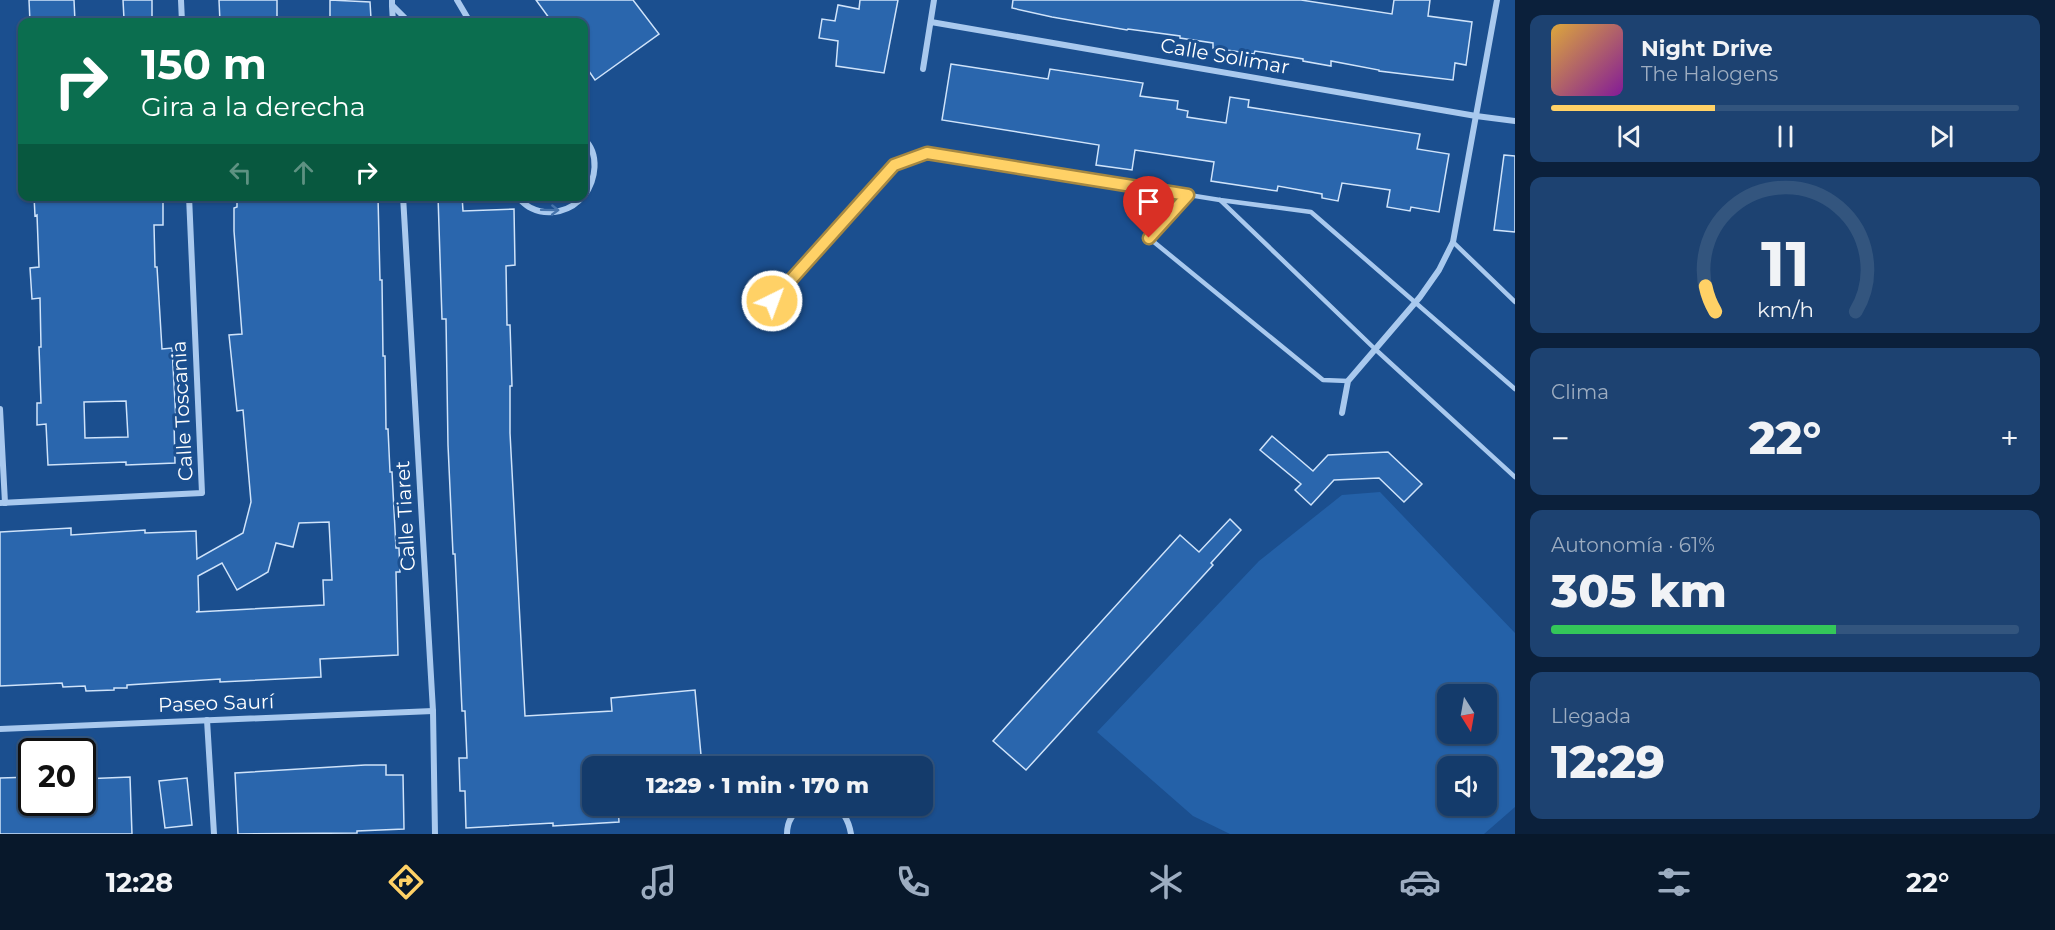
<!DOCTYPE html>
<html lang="es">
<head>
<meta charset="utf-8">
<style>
  body { margin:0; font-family:Montserrat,sans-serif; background:#1d4271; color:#f1f3f6; height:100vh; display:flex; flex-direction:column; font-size:22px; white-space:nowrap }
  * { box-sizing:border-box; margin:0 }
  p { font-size:20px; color:#9dadc1 }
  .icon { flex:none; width:33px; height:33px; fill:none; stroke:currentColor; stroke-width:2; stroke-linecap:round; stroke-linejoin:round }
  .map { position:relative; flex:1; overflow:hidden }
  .sheet { display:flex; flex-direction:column; gap:15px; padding:15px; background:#0b203b; width:540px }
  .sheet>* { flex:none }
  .banner { position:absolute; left:18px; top:18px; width:570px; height:183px; border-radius:12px; box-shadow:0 2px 4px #0004,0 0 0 2px #33557e; background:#0b6e4f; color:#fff; overflow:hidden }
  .needle { width:39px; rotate:169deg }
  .controls { position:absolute; left:1437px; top:684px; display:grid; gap:12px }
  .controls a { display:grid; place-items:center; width:60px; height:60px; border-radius:12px; background:#143b6b; box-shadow:0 2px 4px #0004,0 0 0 2px #33557e; font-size:30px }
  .speed { position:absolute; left:18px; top:738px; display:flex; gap:12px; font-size:30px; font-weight:700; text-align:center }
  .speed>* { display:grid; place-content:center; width:78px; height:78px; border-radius:50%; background:#143b6b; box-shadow:0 2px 4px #0004,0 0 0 2px #33557e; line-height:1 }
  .speed .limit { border:3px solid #111; border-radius:9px; background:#fff; color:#111 }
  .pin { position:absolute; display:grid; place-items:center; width:51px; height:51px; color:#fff; margin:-62px -26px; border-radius:50% 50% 50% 0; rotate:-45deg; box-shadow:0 0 6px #0007 }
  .pin .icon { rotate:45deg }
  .me { position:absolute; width:66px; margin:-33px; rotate:42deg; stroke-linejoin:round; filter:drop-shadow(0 0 4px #0008) }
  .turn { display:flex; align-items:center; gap:21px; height:126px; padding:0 24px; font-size:27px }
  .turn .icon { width:78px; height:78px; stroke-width:2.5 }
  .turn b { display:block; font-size:42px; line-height:51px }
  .lanes { display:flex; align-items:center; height:57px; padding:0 24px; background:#0003; justify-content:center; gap:30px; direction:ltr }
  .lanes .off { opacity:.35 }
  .big { font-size:45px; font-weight:800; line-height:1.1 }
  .sheet .tile { flex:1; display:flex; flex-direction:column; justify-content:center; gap:9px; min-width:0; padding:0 21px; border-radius:12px; background:#1d4271 }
  .sheet .dial { align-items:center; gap:0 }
  .dial svg { height:156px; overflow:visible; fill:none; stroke:#33557e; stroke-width:7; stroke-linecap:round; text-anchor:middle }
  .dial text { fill:#f1f3f6; stroke:none }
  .song { display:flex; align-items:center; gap:18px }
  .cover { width:72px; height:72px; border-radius:9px; background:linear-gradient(135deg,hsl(40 70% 55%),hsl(290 70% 35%)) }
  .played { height:6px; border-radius:3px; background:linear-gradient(90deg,#ffd166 35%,#33557e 35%) }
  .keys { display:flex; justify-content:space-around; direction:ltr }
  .heat { display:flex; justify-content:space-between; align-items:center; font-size:33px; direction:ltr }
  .charge { height:9px; border-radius:4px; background:linear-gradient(90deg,#34c759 61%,#33557e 0) }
  .trip { position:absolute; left:582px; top:756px; width:351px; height:60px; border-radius:12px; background:#143b6b; box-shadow:0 2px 4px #0004,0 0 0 2px #33557e; font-weight:800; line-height:60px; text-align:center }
  .tab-bar { display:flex; height:96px; justify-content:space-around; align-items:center; background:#08182b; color:#9dadc1 }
  .tab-bar .icon { width:42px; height:42px }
  .tab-bar .on { color:#ffd166 }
  .tab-bar b { font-size:27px; color:#f1f3f6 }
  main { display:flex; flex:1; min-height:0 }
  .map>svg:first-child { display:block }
  .green { fill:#2461a8; fill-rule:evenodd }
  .building { fill:#2a66ad; stroke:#cfe3fa; stroke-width:1.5; fill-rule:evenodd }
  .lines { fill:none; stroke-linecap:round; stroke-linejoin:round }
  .lane { stroke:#a9c9ee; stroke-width:4.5 }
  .street { stroke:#a9c9ee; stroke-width:6 }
  .oneway { stroke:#4674ac }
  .route-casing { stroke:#a68842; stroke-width:15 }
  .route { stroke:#ffd166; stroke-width:10 }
  .labels { text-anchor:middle; stroke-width:6; stroke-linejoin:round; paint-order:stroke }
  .street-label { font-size:20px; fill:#fff; stroke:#1b4f8f }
</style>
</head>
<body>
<main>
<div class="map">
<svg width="1515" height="834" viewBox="0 0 1515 834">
  <rect width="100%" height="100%" fill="#1b4f8f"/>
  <path class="green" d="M1380,492L1515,633V807L1484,834H1230L1193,816L1097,732L1259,561L1342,495ZM1448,694H1486V734H1448ZM1448,766H1486V806H1448Z"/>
  <g class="building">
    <polygon points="29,0 74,0 75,22 30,22"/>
    <polygon points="123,0 152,0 152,17 124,19"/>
    <polygon points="219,0 277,0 277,21 220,22"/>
    <polygon points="330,0 370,2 371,19 330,20"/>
    <polygon points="536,0 633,0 659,34 595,80 584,64 584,22 552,22"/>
    <polygon points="860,0 898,0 884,73 836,66 838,41 819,38 822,19 835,21 838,5 859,9"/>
    <polygon points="1013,0 1301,0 1392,14 1394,0 1430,0 1428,16 1472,22 1466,65 1455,63 1453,80 1379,71 1379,70 1331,61 1331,66 1303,61 1303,59 1255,51 1254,54 1213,48 1213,43 1180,38 1180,36 1128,29 1127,30 1052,17 1012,8"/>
    <polygon points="951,64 1048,79 1050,69 1143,83 1140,96 1178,101 1177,109 1188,111 1187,117 1226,123 1230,97 1249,100 1248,107 1420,134 1417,149 1449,154 1439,212 1411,207 1410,211 1387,207 1390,190 1342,183 1338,201 1322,198 1322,194 1278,186 1277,191 1211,181 1214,162 1135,150 1132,170 1096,165 1099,145 942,120"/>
    <polygon points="1504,155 1515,156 1515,232 1494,230"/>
    <path d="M34,196H163V225H154L155,267H157L162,349L172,348L176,421H174L175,463L126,465V462L48,465L46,424L37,425V403H41L39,347H41L40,298L32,299L30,268L39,267L37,215L35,216ZM126,401L128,437L85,438L84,402Z"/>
    <path d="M237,196L378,197L380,280H382L383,356H385L386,429H388L390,472H392L396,548H399L400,572H396L398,655L320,659L321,677L220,682V679L127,685V688H114V690L86,691L85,686L63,687L62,683L0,686V532L71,528V535L145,530V533L196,531L197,559L243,533L251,502L243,410L237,411L229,335L242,334L234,231V208L237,207ZM329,522L332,580H323L324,605L196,612L199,611L198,576L222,563L237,590L268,572L276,543L293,547L299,523Z"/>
    <polygon points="438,196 462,196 463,211 514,209 515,265 506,266 507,325 510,325 512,386 510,386 510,433 525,716 612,711 611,698 695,690 702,766 592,766 592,806 618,806 619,822 553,826 553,823 466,828 465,791 460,791 459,758 467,758 465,711 462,711 455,554 453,554 448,445 446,319 442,319"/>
    <polygon points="1272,436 1313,471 1328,455 1388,452 1422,484 1404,502 1379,478 1334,480 1311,505 1295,490 1301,484 1260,450"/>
    <polygon points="1230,519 1241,530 1211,563 1213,565 1026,770 993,741 1180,535 1199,552"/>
    <polygon points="365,765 386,765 386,775 403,775 404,829 357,831 357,833 238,834 235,773"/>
    <polygon points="32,777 32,802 82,802 82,779 130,777 132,834 0,834 0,778"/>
    <polygon points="187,778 192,825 165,828 159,781"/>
  </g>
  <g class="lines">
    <g class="lane">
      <polyline points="1187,195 1149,238 1323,380 1348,381"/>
      <polyline points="1220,200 1375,349 1515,477"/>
      <polyline points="1453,242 1515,302"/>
      <polyline points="773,301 894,166 927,153 1220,200 1311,212 1515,389"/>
    </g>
    <g class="street">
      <polyline points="181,0 182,22"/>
      <polyline points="392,0 392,5 409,22"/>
      <polyline points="457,0 470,22"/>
      <polyline points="392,6 393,22"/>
      <polyline points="931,22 1476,116 1515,121"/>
      <polyline points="923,69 934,0"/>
      <path d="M584,139C600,154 596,180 584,196"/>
      <polyline points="403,196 433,711 435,834"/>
      <path d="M516,196C521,200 526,206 531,208C549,217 572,211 583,196"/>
      <polyline points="0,409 5,503"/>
      <polyline points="1342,413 1348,381 1420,297 1439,270 1453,242 1497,0"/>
      <polyline points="0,503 202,493 189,196"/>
      <polyline points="207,720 214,834"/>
      <polyline points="0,729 433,711"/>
      <path d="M833,806C844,811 849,822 851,834"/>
      <path d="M787,834C787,821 793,812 804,806"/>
    </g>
  </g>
  <defs><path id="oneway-shaft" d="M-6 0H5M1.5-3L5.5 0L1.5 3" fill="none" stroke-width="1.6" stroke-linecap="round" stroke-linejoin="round" transform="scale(1.5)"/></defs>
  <use class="oneway" href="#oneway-shaft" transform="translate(550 210) rotate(1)"/>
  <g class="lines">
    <g class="route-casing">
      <polyline id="route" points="772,301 894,165 927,153 1188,195 1149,238"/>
    </g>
    <use href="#route" class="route"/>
  </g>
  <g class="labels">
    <g class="street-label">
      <text transform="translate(1225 56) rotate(10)" y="7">Calle Solimar</text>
      <text transform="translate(182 411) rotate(-93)" y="7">Calle Toscania</text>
      <text transform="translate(405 516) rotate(-93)" y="7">Calle Tiaret</text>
      <text transform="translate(216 703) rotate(-2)" y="7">Paseo Saurí</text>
    </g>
  </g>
</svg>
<div class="controls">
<a><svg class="needle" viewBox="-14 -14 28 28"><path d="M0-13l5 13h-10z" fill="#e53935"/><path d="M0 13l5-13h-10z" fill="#9dadc1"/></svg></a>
<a><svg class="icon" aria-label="sound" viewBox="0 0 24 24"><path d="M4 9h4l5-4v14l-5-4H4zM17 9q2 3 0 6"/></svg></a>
</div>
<div class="speed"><div class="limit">20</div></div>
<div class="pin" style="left:1149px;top:238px;background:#d93025"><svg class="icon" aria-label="arrive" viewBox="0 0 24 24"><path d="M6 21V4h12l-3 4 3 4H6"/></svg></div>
<svg class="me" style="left:772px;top:301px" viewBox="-20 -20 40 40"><circle r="17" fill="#ffd166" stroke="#fff" stroke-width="3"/><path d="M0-11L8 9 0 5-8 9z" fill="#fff"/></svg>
<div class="trip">12:29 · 1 min · 170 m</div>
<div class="banner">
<div class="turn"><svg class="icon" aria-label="right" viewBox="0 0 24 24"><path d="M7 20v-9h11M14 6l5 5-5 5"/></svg><div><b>150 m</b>Gira a la derecha</div></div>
<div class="lanes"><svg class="icon off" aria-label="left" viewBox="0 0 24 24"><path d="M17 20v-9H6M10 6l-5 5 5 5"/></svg><svg class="icon off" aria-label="ahead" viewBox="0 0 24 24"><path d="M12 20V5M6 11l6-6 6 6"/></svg><svg class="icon" aria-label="right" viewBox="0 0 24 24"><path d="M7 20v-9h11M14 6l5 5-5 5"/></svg></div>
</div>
</div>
<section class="sheet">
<div class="tile">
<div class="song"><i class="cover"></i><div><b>Night Drive</b><p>The Halogens</p></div></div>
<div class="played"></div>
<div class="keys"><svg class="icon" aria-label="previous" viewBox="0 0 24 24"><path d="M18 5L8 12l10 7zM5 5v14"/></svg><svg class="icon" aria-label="pause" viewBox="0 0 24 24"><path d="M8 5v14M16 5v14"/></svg><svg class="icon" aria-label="next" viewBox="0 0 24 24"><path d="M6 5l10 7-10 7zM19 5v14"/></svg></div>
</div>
<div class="tile dial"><svg viewBox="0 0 100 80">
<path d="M14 69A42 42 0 1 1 86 69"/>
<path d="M14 69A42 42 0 0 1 9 56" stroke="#ffd166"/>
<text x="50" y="56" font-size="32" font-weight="700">11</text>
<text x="50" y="72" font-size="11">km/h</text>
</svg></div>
<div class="tile"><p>Clima</p>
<div class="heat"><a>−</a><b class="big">22°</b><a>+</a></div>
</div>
<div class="tile"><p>Autonomía · 61%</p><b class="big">305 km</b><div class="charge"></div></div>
<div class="tile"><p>Llegada</p><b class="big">12:29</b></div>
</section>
</main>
<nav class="tab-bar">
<b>12:28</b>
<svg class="icon on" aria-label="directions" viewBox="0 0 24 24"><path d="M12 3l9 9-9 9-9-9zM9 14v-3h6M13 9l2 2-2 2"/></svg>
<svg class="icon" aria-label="music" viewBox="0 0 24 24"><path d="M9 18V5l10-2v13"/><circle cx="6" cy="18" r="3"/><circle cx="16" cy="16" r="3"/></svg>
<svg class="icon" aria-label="phone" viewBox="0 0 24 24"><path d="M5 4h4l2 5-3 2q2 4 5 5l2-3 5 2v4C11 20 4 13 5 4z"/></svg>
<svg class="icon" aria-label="climate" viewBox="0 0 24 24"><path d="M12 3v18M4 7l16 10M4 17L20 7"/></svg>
<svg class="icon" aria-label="car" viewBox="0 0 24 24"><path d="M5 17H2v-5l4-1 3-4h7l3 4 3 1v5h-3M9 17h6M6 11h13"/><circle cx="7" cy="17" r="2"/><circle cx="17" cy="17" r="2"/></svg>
<svg class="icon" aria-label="filters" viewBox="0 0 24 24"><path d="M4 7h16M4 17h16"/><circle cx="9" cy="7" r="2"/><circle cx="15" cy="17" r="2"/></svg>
<b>22°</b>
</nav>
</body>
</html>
